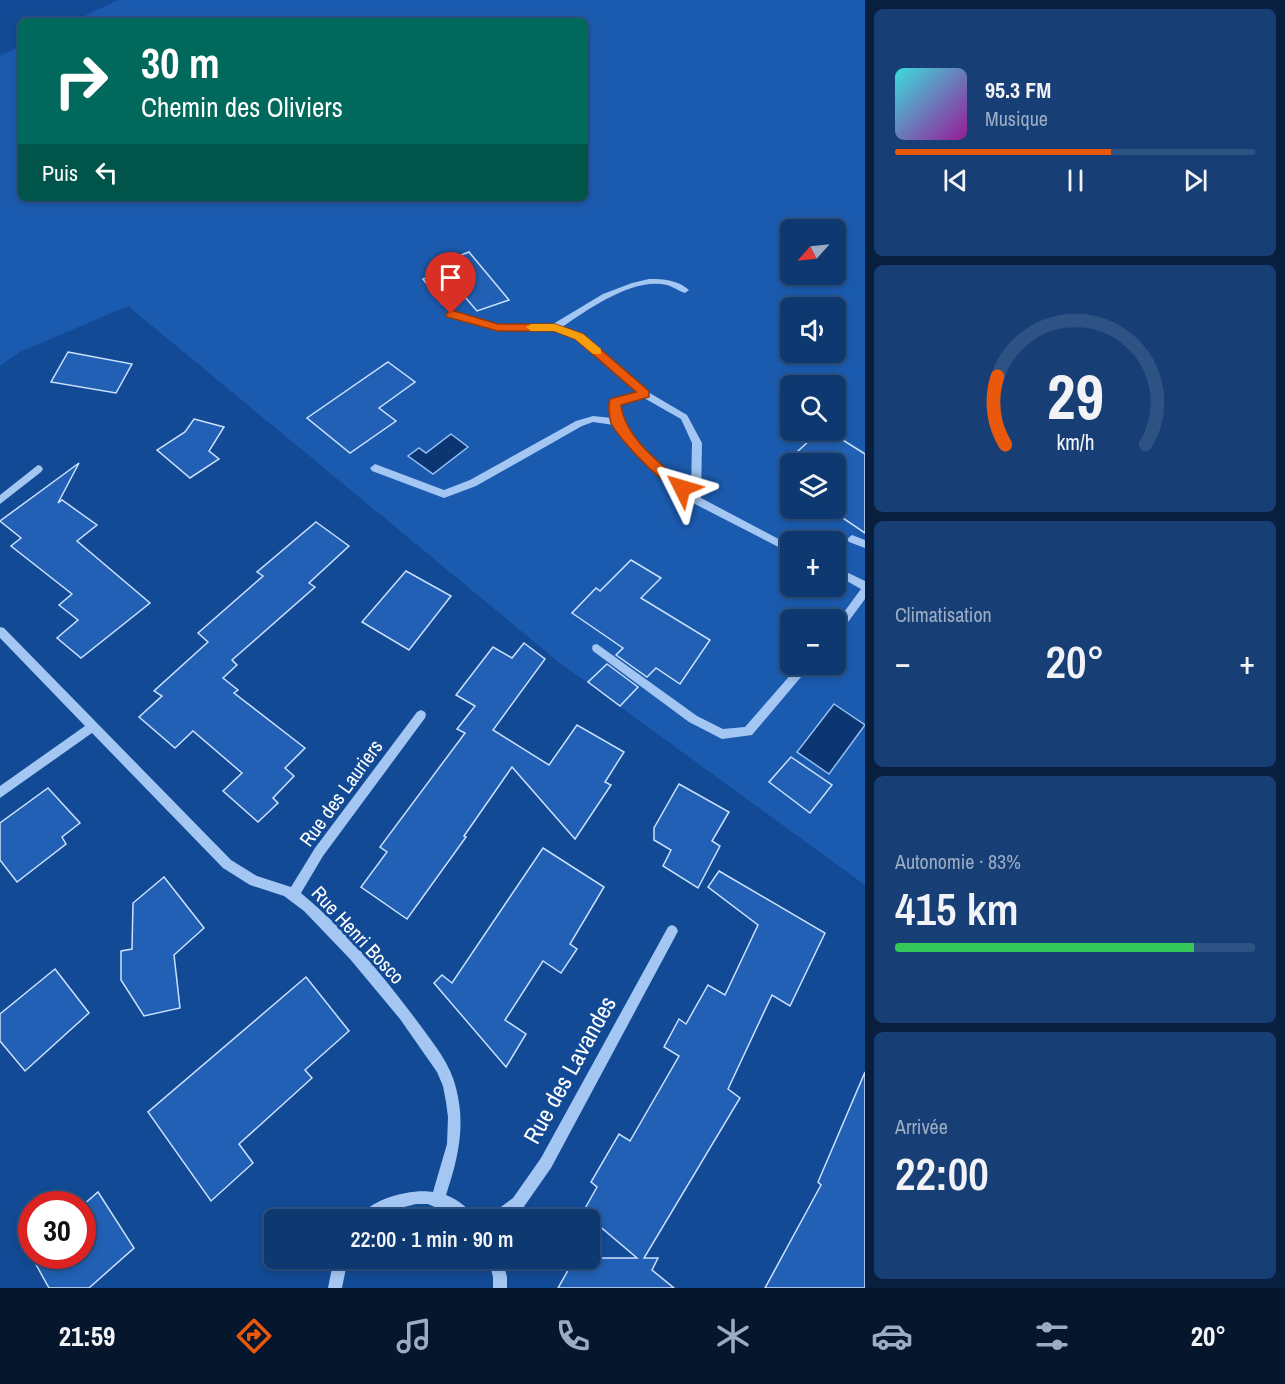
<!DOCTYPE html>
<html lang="fr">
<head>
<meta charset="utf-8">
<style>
  body { margin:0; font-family:"Archivo Narrow",sans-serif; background:#173f75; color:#f1f3f6; height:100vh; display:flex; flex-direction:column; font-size:22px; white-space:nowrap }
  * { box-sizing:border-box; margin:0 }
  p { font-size:20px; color:#9bacc3 }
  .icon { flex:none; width:33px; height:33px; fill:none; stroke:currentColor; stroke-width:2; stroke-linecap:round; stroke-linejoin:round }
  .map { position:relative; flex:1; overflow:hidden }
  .panel { display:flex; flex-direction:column; gap:9px; padding:9px; background:#081f3e; width:420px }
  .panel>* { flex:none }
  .hud { position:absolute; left:18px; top:18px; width:570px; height:183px; border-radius:9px; box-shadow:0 3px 9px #0003,0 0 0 2px #2e5283; background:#00695c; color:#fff; overflow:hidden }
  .needle { width:39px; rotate:243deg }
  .buttons { position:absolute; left:780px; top:219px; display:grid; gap:12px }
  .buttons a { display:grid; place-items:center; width:66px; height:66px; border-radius:9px; background:#0e3870; box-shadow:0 3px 9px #0003,0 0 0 2px #2e5283; font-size:30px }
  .speed { position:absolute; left:18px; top:1191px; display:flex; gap:12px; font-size:30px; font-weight:700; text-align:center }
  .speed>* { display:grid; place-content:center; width:78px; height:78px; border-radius:50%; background:#0e3870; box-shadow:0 3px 9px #0003,0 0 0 2px #2e5283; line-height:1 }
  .speed .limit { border:9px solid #d22; background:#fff; color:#111 }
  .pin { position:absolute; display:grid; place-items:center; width:51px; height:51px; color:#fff; margin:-62px -26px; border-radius:50% 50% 50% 0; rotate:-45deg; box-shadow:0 0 6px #0007 }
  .pin .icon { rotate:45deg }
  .me { position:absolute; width:66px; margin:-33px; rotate:310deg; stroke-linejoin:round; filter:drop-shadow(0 0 4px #0008) }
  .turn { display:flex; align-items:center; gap:21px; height:126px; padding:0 24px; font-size:27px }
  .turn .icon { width:78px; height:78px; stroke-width:2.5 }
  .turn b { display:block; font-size:42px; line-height:51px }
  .then { display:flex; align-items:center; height:57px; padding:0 24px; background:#0003; gap:12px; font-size:22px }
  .big { font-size:45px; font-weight:600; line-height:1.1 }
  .panel .card { flex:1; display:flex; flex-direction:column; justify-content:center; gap:9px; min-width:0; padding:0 21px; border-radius:9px; background:#173f75 }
  .panel .dial { align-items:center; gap:0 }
  .dial svg { height:156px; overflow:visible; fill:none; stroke:#2e5283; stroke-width:7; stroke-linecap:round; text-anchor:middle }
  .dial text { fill:#f1f3f6; stroke:none }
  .song { display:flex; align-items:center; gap:18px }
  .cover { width:72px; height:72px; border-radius:9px; background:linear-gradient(135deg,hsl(180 70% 55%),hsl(300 70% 35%)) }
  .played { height:6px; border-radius:3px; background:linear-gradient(90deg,#ea580c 60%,#2e5283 60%) }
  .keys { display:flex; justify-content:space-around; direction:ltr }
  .heat { display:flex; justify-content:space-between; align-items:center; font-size:33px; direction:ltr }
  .charge { height:9px; border-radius:4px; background:linear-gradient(90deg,#34c759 83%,#2e5283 0) }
  .trip { position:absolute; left:264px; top:1209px; width:336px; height:60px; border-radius:9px; background:#0e3870; box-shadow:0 3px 9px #0003,0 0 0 2px #2e5283; font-weight:600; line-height:60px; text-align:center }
  .dock { display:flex; height:96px; justify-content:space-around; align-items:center; background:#06162d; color:#9bacc3 }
  .dock .icon { width:42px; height:42px }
  .dock .selected { color:#ea580c }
  .dock b { font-size:27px; color:#f1f3f6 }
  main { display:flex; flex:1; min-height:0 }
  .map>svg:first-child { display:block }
  .green { fill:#1b5baf; fill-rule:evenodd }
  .water { fill:#0c3671; stroke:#95c0f5; stroke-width:1.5 }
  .building { fill:#2160b4; stroke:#cbe1fd; stroke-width:1.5 }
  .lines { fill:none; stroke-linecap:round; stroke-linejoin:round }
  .minor { fill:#a3c6f2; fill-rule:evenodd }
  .route { fill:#ea580c; stroke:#983908; stroke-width:1.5 }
  .slow { fill:#f59e0b }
  .labels { text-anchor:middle; stroke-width:6; stroke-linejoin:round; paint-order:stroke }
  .street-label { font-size:20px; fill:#fff; stroke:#134a95 }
  .near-street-label { font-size:24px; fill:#fff; stroke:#134a95 }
</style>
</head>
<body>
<main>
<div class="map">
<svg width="865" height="1288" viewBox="0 0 865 1288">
  <rect width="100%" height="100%" fill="#134a95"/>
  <path class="green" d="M118,0H865V885L560,663L128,306L20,352L0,366V56L21,46V198H585V21H74ZM790,230H836V274H790ZM790,308H836V352H790ZM790,386H836V430H790ZM790,464H836V508H790ZM790,542H836V586H790ZM790,620H836V664H790Z"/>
  <g class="water">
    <polygon points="451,434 468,447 433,474 408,456 419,448 426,453"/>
    <polygon points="834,704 865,725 829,774 797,752"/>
  </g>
  <g class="building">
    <polygon points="469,252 509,300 477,311 464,296 442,304 423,279 441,272 436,265"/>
    <polygon points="68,352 132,364 116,393 51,382"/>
    <polygon points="388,362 415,382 379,408 396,421 350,453 307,418"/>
    <polygon points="194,419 224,427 209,451 219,459 190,478 157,450 185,432"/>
    <polygon points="821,430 827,430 865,454 865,533 828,508 836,508 836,464 802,464 808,459 797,452"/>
    <polygon points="79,463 58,503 62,500 97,525 77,541 150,603 81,658 57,638 78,620 59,605 72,594 11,546 21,538 0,521"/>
    <polygon points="316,522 349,546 309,583 315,587 232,660 237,665 223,678 238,690 234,693 305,748 285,768 294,776 273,798 278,803 258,822 223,791 242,773 193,731 175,748 139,717 162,696 154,691 208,642 198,633 263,576 257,572"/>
    <polygon points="631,560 661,578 641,598 710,640 680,684 656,668 647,677 616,655 623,648 572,613 596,588 600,591"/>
    <polygon points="406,571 451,596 409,650 362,622"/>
    <polygon points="524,643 545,659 493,730 549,765 577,725 624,752 605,782 611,785 575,839 512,767 464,836 466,837 407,919 361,887 387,852 380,847 465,733 457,729 475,706 456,695 493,647 512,658"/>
    <polygon points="607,664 638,687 620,706 588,682"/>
    <polygon points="791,757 832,785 810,813 769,782"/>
    <polygon points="679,784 729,812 712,841 720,846 698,888 663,866 671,850 654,840 654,828"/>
    <polygon points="48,788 80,823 62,837 66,844 17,882 0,860 0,823"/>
    <polygon points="543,848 604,887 570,944 577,949 561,973 543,961 505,1020 526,1034 506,1067 434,983 442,975 452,983"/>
    <polygon points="719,871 825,933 790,1006 772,995 728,1089 740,1098 644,1258 658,1258 652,1270 674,1288 558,1288 575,1258 637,1258 583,1212 597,1187 591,1182 619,1134 630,1141 679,1056 664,1047 679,1019 686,1024 708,985 725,995 758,925 708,887"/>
    <polygon points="164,877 204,928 174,955 180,1008 144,1016 121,980 121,951 132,949 133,903"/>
    <polygon points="55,969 89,1013 25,1071 0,1041 0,1014"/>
    <polygon points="306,977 349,1031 305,1070 312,1078 239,1144 253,1163 211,1201 148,1112"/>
    <polygon points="865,1072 865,1288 765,1288 821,1185 818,1182"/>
    <polygon points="98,1192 134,1248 89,1288 49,1288 29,1252 32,1250 32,1256 82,1256 82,1206"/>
  </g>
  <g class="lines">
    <g class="minor">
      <path d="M649,279C664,279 678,280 689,290L685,293C679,291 673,287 667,285C633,277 589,309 562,327L582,335L648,392L687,415L702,443L701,498L790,545V553L693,503L649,467L614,425L593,422L582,426L476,486L444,498L372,471L370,468L375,464L444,490L470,480L576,421L593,416L612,418L610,403L612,401L638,393L576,339L554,330L498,331L448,316L447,314L451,311L498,325L553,324L603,294L632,283ZM644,398L681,419L692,443L691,491L655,461L621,421L620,405Z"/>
      <polygon points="38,465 41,466 43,469 41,472 0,504 0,495"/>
      <polygon points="852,535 865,540 865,548 849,542 847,539"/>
      <polygon points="836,567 865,581 865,599 840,633 836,634 836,623 861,589 836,575"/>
      <path d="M0,627L4,628L231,860L257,876L291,887L315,848L417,712L421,710L425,712L426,715L425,718L323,856L301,893C346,930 385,978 420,1025C434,1044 451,1065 456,1088C466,1126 458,1159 446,1195C458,1200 470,1208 476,1220H458L448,1210L440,1207L437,1208L428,1204H416L396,1209L377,1220H358C367,1199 413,1188 433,1192L447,1144L448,1117L446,1102L443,1086L437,1072L400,1019L350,959L304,911L284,896L250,885L223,868L92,733L0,798V786L85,726L0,638Z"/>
      <polygon points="597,644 697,716 723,729 745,727 800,664 812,664 752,735 722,739 689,722 593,651 592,648 593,645"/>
      <polygon points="672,925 676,927 678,931 676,935 551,1168 523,1208 507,1220 488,1220 490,1215 513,1198 541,1158 668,927"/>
      <polygon points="334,1258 348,1258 342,1288 328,1288"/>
      <polygon points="488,1258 502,1258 507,1277 507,1288 493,1288 493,1277"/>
    </g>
  </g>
  <path class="route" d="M451,310L498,324H555L583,334L649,391V397L621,405C625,438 661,464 686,485V491C671,496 617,437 611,423C609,416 608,405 610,399L636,392L575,339L554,331H498L447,317L446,314Z"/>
  <polygon class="slow" points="555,324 583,334 601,349 601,354 593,354 575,339 554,331 531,331 526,327 531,324"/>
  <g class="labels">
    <g class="street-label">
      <text transform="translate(341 793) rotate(-54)" y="7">Rue des Lauriers</text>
      <text transform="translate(358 935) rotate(47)" y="7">Rue Henri Bosco</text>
    </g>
    <g class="near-street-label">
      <text transform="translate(570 1070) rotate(-61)" y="8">Rue des Lavandes</text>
    </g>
  </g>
</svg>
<div class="buttons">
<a><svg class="needle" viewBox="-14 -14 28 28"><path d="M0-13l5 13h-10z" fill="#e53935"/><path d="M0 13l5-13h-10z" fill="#9bacc3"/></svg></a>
<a><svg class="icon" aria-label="sound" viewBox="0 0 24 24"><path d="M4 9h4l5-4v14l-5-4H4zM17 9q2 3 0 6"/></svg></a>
<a><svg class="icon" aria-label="search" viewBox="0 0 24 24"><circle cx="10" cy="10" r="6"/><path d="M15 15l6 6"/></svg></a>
<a><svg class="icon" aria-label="layers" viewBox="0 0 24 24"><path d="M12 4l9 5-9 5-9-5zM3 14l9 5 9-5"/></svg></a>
<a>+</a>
<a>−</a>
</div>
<div class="speed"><div class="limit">30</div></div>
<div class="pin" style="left:451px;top:314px;background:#d93025"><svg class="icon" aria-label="arrive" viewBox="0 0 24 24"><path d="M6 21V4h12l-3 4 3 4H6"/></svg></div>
<svg class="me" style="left:682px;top:488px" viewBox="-20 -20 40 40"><path d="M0-17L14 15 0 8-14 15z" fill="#ea580c" stroke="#fff" stroke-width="4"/></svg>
<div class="trip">22:00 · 1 min · 90 m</div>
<div class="hud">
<div class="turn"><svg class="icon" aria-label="right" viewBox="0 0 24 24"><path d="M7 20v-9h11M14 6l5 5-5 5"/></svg><div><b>30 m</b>Chemin des Oliviers</div></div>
<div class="then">Puis<svg class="icon" aria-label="left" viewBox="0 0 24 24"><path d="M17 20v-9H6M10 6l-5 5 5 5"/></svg></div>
</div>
</div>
<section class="panel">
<div class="card">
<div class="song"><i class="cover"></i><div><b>95.3 FM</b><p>Musique</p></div></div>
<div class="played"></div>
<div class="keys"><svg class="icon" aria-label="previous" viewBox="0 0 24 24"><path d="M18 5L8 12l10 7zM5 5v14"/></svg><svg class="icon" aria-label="pause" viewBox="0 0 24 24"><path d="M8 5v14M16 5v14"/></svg><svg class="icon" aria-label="next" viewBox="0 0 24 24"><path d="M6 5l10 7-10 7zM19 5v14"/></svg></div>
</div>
<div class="card dial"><svg viewBox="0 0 100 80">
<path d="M14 69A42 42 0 1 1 86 69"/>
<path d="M14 69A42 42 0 0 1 10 34" stroke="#ea580c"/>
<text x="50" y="56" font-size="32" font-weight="700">29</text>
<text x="50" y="72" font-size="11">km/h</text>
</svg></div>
<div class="card"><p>Climatisation</p>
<div class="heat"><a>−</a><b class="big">20°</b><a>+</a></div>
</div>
<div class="card"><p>Autonomie · 83%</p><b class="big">415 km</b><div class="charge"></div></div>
<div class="card"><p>Arrivée</p><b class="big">22:00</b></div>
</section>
</main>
<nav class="dock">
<b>21:59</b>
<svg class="icon selected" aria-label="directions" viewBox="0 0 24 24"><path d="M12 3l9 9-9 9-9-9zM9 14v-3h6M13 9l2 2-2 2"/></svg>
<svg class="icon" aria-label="music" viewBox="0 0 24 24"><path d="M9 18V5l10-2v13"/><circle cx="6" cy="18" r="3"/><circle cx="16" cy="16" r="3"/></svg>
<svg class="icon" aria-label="phone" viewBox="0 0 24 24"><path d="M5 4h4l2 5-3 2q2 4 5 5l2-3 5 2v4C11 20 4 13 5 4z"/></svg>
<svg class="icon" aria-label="climate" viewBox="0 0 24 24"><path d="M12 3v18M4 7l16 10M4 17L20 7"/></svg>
<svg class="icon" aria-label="car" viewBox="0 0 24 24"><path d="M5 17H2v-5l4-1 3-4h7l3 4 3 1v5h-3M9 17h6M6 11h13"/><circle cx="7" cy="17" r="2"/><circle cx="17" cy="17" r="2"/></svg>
<svg class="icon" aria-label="filters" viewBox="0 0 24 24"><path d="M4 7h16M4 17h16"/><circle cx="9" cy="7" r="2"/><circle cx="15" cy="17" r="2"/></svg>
<b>20°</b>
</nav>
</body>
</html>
